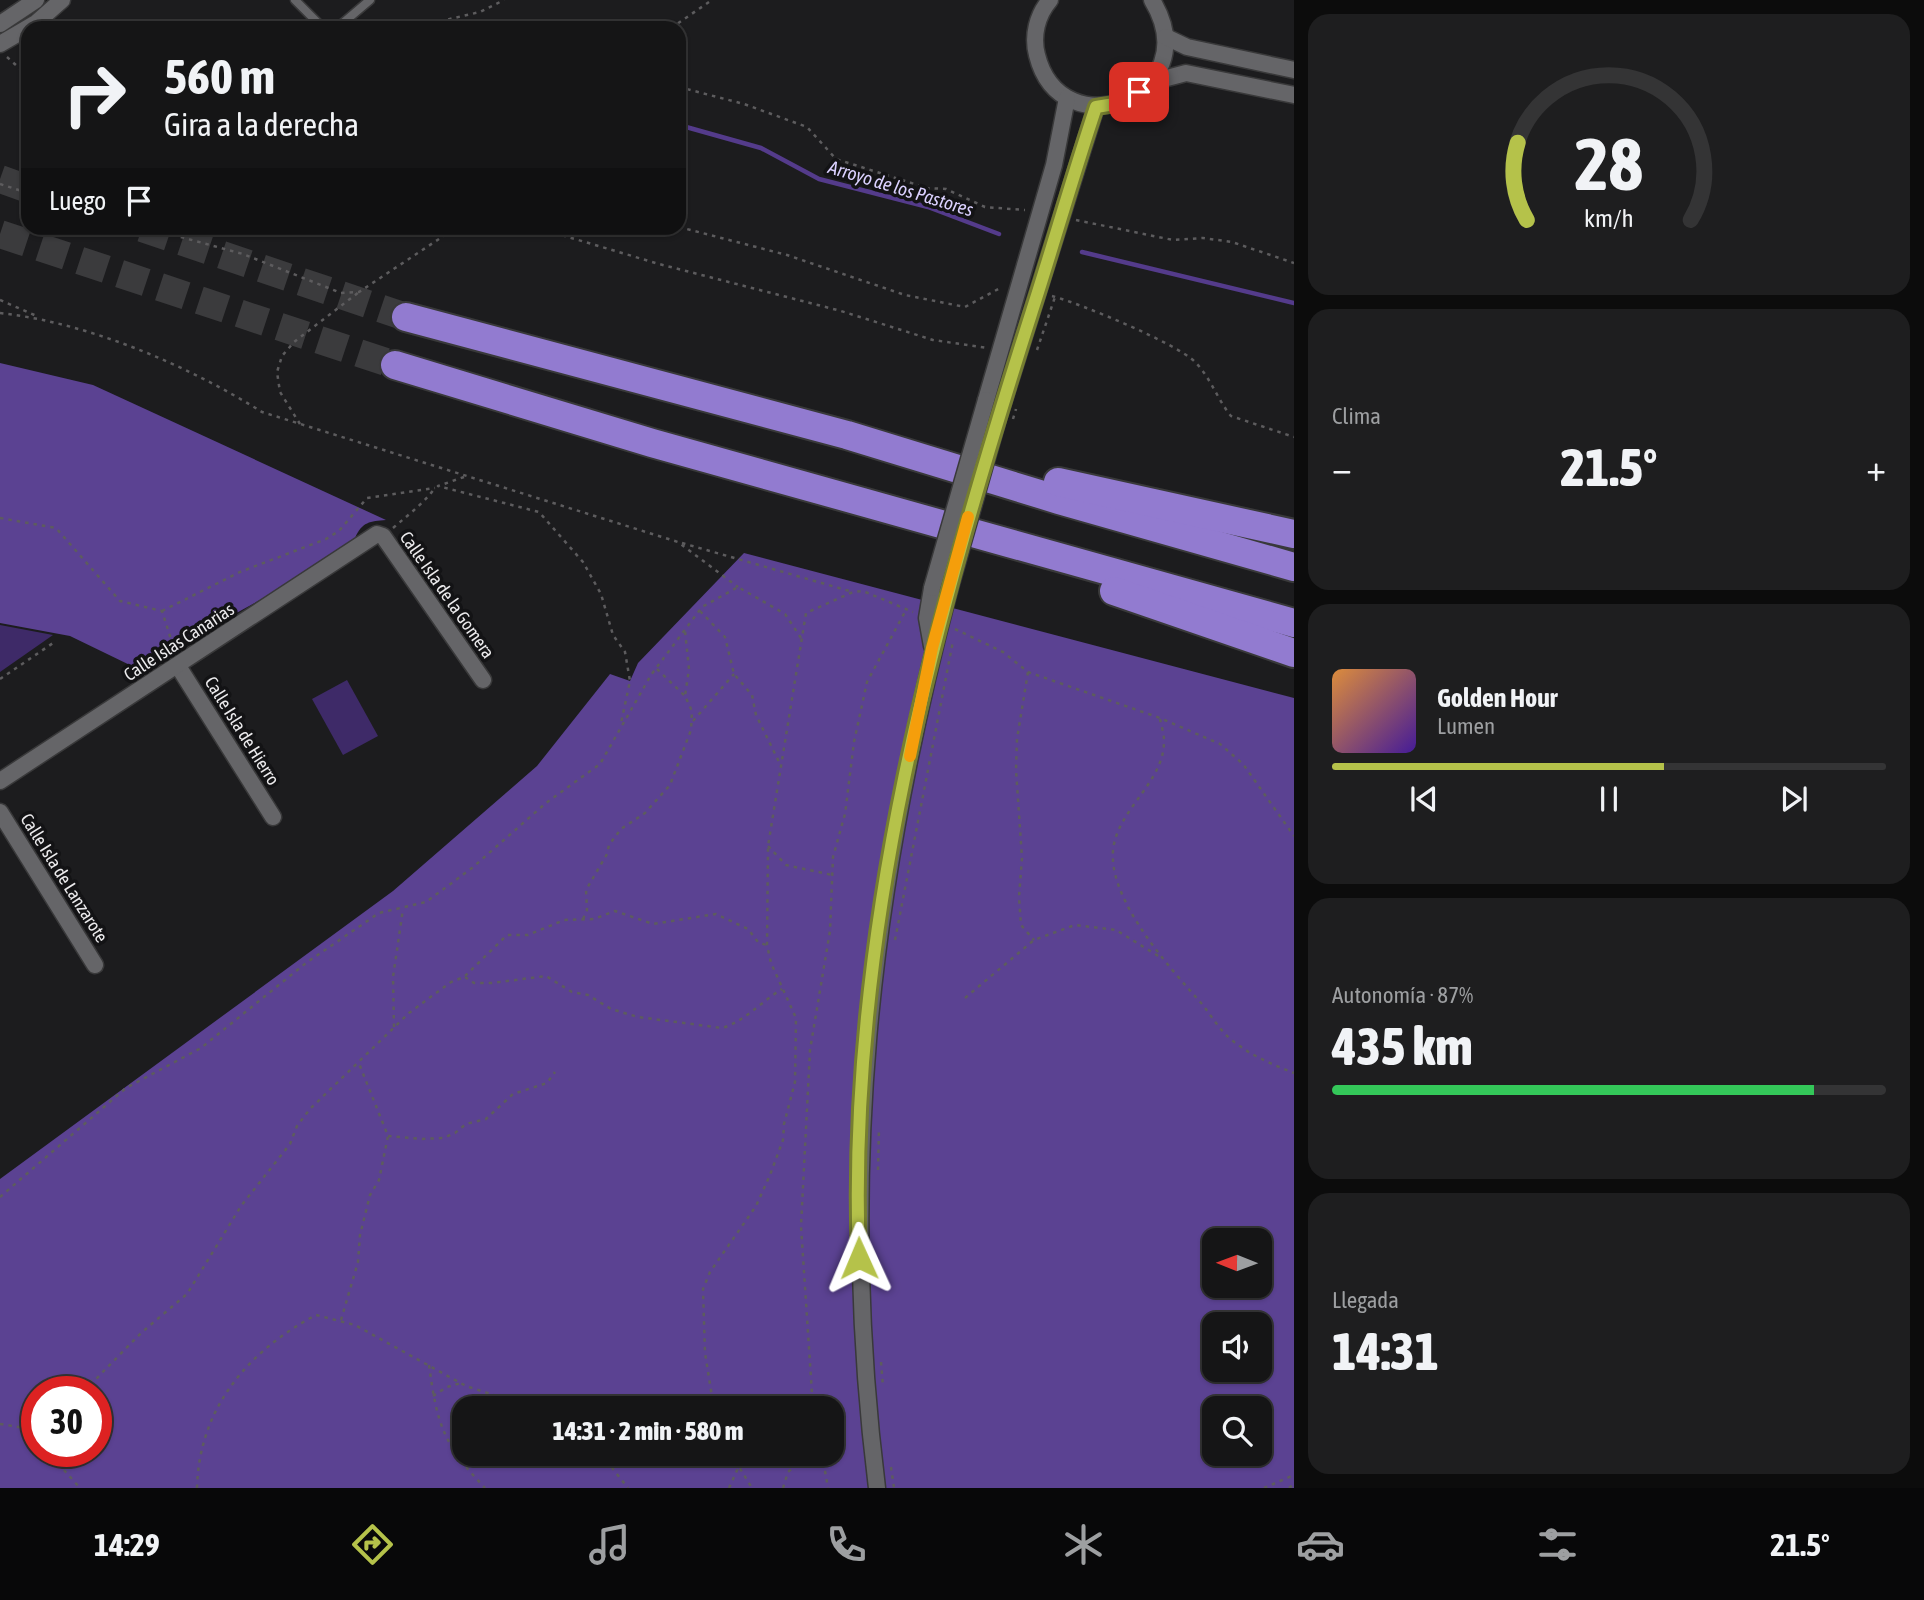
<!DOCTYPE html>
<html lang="es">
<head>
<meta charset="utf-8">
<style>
  body { margin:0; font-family:"Asap Condensed",sans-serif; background:#1e1e1f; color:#f1f3f6; height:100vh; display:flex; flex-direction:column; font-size:26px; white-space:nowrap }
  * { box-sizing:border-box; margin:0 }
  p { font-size:23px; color:#9d9fa1 }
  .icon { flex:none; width:38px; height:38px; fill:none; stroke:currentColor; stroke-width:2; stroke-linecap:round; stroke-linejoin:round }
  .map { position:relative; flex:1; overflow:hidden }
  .drawer { display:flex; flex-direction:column; gap:14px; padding:14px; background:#0c0c0c; width:630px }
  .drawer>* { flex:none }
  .top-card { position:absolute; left:21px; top:21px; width:665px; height:214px; border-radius:21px; box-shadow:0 2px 5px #0004,0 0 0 2px #343435; background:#151516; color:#f1f3f6; overflow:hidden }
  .needle { width:46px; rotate:271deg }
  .tools { position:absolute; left:1202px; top:1228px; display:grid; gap:14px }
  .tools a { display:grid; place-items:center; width:70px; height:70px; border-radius:14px; background:#151516; box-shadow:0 2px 5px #0004,0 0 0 2px #343435; font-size:35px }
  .speed { position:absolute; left:21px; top:1376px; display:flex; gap:14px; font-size:35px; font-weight:700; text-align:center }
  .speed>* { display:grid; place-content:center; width:91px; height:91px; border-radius:50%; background:#151516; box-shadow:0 2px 5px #0004,0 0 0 2px #343435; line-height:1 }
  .speed .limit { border:10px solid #d22; background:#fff; color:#111 }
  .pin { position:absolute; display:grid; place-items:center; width:60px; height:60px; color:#fff; margin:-30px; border-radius:14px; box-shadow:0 4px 10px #0006 }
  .me { position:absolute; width:77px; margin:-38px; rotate:359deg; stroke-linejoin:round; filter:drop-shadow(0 0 5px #0008) }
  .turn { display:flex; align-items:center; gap:24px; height:147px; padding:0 28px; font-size:32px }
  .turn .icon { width:91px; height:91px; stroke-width:2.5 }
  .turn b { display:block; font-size:49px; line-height:60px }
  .then { display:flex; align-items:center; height:66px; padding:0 28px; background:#0003; gap:14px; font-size:26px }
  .big { font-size:52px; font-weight:800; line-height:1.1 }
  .drawer .card { flex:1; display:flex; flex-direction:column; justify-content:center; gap:10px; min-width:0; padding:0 24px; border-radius:21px; background:#1e1e1f }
  .drawer .dial { align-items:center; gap:0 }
  .dial svg { height:182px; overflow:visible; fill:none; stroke:#343435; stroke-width:7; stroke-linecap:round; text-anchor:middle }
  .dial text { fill:#f1f3f6; stroke:none }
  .song { display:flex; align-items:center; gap:21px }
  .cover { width:84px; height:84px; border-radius:10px; background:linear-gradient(135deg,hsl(30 70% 55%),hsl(260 70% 35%)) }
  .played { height:7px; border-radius:4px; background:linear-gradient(90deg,#b5c24a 60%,#343435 60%) }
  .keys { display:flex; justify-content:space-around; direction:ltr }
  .heat { display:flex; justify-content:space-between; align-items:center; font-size:38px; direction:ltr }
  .charge { height:10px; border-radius:5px; background:linear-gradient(90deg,#34c759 87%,#343435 0) }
  .trip { position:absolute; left:452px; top:1396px; width:392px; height:70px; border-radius:21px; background:#151516; box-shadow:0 2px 5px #0004,0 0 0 2px #343435; font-weight:800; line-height:70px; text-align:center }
  .dock { display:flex; height:112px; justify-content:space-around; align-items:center; background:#080809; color:#9d9fa1 }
  .dock .icon { width:49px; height:49px }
  .dock .current { color:#b5c24a }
  .dock b { font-size:32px; color:#f1f3f6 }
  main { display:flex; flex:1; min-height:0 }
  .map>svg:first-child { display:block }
  .green { fill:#3e2a68 }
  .forest { fill:#5b4292; fill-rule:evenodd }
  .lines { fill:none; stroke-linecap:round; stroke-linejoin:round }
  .stream { stroke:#543b8b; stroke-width:4.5 }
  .highway-tunnel { stroke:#3b3b3d; stroke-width:28; stroke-dasharray:28 14; stroke-linecap:butt }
  .lane-casing { stroke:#39393a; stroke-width:11 }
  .street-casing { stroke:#39393a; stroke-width:19 }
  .highway-casing { stroke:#39393a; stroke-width:32 }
  .path { stroke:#5d5c5e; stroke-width:2.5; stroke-dasharray:3.5 5; stroke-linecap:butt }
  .lane { stroke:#656568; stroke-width:8 }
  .street { stroke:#656568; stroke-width:16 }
  .highway { stroke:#927bd0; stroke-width:28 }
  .street-bridge-casing { stroke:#39393a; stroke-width:19; stroke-linecap:butt }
  .path-bridge { stroke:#5d5c5e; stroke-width:2.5; stroke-dasharray:3.5 5; stroke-linecap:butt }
  .street-bridge { stroke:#656568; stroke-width:16 }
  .route-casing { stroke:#767e30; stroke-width:18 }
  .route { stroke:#b5c24a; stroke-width:12 }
  .slow { stroke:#f59e0b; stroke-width:12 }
  .labels { text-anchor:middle; stroke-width:7; stroke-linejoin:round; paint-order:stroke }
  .street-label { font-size:18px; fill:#ecebed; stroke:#131315 }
  .water-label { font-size:19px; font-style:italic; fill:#dbd1ff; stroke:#131315 }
</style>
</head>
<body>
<main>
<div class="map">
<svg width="1294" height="1488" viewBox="0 0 1294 1488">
  <rect width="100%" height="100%" fill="#1c1c1e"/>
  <g class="green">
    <polygon points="0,625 53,635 0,672"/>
    <polygon points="347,680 378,736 343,755 312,699"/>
  </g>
  <g class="forest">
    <path d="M0,363L93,385L386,520C370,521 362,522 355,538L271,594L136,668L70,636L0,623Z"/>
    <path d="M744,553L1294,698V1488H0V1179L393,891L537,766L610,674L630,681L638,663ZM1214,1241H1260V1286H1214ZM1214,1325H1260V1370H1214ZM37,1391H96V1451H37ZM464,1409H831V1454H464ZM1214,1409H1260V1454H1214Z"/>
  </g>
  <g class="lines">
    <g class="stream">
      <polyline points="679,125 761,148 819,179 928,207 999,234"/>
      <polyline points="1082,252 1294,303"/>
    </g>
    <g class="highway-tunnel">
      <polyline points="0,179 28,189"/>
      <polyline points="142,228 406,317"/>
      <polyline points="0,234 395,365"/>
    </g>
    <g class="lane-casing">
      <g id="lane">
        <polyline points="295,0 323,28"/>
        <polyline points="337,28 370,0"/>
      </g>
    </g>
    <g class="street-casing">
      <g id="street">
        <path d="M1050,0C1037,15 1032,36 1037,55C1061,152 1210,96 1152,0"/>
        <polyline points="0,24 36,0"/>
        <polyline points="1166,37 1187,47 1294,70"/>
        <polyline points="0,44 36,23 62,0"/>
        <polyline points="1152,82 1186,73 1294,95"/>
        <polyline points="986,400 1054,165 1067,98"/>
        <polyline points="998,419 1096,107"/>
        <polyline points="932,646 927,618 932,588"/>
        <polyline points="178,666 273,817"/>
        <polyline points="0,781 377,534 383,536 483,680"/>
        <polyline points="0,812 95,965"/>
        <path d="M877,1488C838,1175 869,894 949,591"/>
      </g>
    </g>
    <g class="highway-casing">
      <g id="highway">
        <polyline points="406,317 847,435 1059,500 1294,567"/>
        <polyline points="395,365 652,443 1294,623"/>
        <polyline points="1058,482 1294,534"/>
        <polyline points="1114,591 1294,653"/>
      </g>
    </g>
    <g class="path">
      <polyline points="415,27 480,12 504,0"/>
      <polyline points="428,27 460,28"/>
      <polyline points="671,28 712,0"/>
      <polyline points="7,57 28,76"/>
      <polyline points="679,87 744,104 807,127 836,159 927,188 946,189 985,207 1025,210"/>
      <polyline points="0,184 28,193"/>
      <polyline points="1076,220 1173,240 1203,238 1232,242 1294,263"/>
      <polyline points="679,227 787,255 905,295 965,307 1002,287"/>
      <polyline points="148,228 243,254 341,293 359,292 448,233 462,228"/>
      <polyline points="538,228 659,264 841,311 933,340 987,348"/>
      <polyline points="441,236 448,228"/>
      <path d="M1052,296C1079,303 1178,344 1195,362C1211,378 1217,399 1231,416L1294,437"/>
      <polyline points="0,300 39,317"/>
      <path d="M0,313C89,323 187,365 262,412L678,542L738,587"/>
      <polyline points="1037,350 1055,297"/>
      <polyline points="300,424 280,392 277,372 282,356 294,342 359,292"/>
      <polyline points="464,477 438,486 539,512 583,562 601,594 613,635 625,652 630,681 621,723"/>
      <polyline points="0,518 56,528 120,601 162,611 174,649"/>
      <path d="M393,528C409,514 422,505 435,488"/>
      <polyline points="682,543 853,592"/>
      <polyline points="162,611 240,572 326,539 339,531 367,498 435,488"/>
      <polyline points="700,611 725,637 734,674 752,695 756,715 781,766"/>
      <polyline points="955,629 1003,652 1028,672 1160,718 1220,744 1243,764 1294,836"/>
      <polyline points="657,669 685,696"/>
      <polyline points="1028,672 1017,739 1016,770 1022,858 1019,897 1021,925 1034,940"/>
      <polyline points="0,679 56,641"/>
      <path d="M1160,719C1161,725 1164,733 1164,740C1165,780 1122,806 1114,844C1103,896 1171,969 1202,1004C1213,1018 1222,1034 1237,1044C1254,1057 1274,1065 1294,1073"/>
      <polyline points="693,721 734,674"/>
      <polyline points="768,846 786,865 832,875"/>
      <polyline points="583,919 587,910 586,890 607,854 609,845 621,829 645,813 670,785 691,730 692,711 685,696 689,669 685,631"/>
      <polyline points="895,940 953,641"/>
      <path d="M465,977L474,983H492L546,976L572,992L588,995L611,1009L638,1017L722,1028C744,1022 762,1001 782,989"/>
      <polyline points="965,998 1034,940 1075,925 1116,930 1160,957"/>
      <polyline points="394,1027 393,977 403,909"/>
      <polyline points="388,1136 422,1139 443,1138 455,1133 466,1124 486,1119 513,1094 547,1083 555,1072"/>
      <polyline points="878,1170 879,1128"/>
      <polyline points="0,1197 126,1088 201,1048 306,963 379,913 426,902 472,868 546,803 600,764 651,675 702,607 738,587 785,614 801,638"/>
      <polyline points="341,1320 358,1262 360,1235 370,1195 379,1180 388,1136 358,1061"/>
      <polyline points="881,1362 883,1387"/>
      <path d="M429,1365C437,1424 443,1444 485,1488"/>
      <polyline points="75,1391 84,1383 95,1380 141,1333 187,1294 241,1206 290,1144 297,1126 310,1109 409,1013 451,982 464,977 507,935 528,935 564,920 594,919 615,911 653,924 716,914 748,929 758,942 766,945"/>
      <polyline points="433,1396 447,1387 461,1383"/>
      <polyline points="714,1409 705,1353 703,1289 710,1272 756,1206 770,1175 783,1140 784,1124 795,1082 796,1018 771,963 767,945 768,846 806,613 853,592 863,591 913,612"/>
      <polyline points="813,1409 801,1226 810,1050 830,931 833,857 845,814 854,742 867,682 906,610"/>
      <polyline points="0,1424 19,1427 37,1439"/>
      <polyline points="47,1451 80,1488"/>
      <polyline points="601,1454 628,1488"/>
      <polyline points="731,1454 752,1488"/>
      <polyline points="822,1454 828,1488"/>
      <polyline points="891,1467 894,1488"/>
      <path d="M197,1488C199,1408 248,1351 316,1315L355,1325L466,1386L537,1409"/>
      <polyline points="729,1488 739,1466"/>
      <polyline points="783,1488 788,1472 809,1454"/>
      <polyline points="1264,1488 1294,1475"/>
      <polyline points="1289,1488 1294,1484"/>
    </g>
    <use href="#lane" class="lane"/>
    <use href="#street" class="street"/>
    <use href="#highway" class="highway"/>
    <g class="street-bridge-casing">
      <g id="street-bridge">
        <polyline points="932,588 986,400"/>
        <polyline points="949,591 998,419"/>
      </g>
    </g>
    <polyline class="path-bridge" points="1013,419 1016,409"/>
    <use href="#street-bridge" class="street-bridge"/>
  </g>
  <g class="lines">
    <g class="route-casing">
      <path id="route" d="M859,1258C846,935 935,616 1032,311C1054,243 1073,175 1096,107L1127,102L1139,92"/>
    </g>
    <use href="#route" class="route"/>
    <polyline class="slow" points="910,756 932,648 968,517"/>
  </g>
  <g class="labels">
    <g class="street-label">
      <text transform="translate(447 595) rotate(55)" y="6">Calle Isla de la Gomera</text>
      <text transform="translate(179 642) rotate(-33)" y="6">Calle Islas Canarias</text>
      <text transform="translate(242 731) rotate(58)" y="6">Calle Isla de Hierro</text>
      <text transform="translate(64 878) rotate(58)" y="6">Calle Isla de Lanzarote</text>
    </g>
    <g class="water-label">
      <text transform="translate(901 188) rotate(17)" y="7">Arroyo de los Pastores</text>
    </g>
  </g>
</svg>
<div class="tools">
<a><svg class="needle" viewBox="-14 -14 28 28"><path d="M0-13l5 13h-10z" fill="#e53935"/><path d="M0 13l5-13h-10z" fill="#9d9fa1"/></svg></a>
<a><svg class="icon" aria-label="sound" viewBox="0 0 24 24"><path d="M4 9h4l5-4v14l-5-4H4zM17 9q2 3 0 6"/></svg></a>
<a><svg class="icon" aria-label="search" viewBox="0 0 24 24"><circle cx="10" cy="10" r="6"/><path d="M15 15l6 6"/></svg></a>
</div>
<div class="speed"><div class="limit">30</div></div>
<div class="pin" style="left:1139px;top:92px;background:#d93025"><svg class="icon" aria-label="arrive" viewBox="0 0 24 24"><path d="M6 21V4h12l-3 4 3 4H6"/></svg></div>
<svg class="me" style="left:859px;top:1258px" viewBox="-20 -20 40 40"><path d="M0-17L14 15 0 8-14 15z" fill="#b5c24a" stroke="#fff" stroke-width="4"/></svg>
<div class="trip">14:31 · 2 min · 580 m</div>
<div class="top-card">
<div class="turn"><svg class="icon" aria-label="right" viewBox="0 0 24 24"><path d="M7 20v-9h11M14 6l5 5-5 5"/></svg><div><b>560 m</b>Gira a la derecha</div></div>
<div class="then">Luego<svg class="icon" aria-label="arrive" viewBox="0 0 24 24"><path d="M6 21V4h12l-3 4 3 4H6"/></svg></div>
</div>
</div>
<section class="drawer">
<div class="card dial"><svg viewBox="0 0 100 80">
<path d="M14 69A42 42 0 1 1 86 69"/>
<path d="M14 69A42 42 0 0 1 10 35" stroke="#b5c24a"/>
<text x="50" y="56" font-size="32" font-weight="700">28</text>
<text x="50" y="72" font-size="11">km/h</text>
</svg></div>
<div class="card"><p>Clima</p>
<div class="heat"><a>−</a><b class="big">21.5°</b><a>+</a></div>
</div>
<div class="card">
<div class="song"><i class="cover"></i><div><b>Golden Hour</b><p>Lumen</p></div></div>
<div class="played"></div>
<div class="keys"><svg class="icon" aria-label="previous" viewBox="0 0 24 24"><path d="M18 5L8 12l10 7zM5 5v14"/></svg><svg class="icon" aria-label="pause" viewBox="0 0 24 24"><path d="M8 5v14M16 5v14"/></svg><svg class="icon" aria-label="next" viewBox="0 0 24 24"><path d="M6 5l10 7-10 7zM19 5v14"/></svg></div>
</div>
<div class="card"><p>Autonomía · 87%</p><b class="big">435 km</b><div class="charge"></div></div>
<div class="card"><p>Llegada</p><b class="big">14:31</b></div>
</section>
</main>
<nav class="dock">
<b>14:29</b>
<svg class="icon current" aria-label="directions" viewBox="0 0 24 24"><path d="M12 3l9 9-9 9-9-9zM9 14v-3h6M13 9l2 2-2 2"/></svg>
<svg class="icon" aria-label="music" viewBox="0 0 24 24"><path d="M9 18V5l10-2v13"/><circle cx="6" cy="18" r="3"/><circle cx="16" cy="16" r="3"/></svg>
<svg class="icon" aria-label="phone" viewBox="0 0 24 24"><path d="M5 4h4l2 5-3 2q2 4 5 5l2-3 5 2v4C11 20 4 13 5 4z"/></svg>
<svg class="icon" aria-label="climate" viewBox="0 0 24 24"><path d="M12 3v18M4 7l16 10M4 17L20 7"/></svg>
<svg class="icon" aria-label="car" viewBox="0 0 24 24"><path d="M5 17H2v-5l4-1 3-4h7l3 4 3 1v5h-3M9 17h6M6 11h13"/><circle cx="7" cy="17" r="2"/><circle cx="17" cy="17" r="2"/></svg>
<svg class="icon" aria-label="filters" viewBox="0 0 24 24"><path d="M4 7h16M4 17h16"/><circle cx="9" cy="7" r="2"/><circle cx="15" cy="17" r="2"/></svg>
<b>21.5°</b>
</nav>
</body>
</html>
